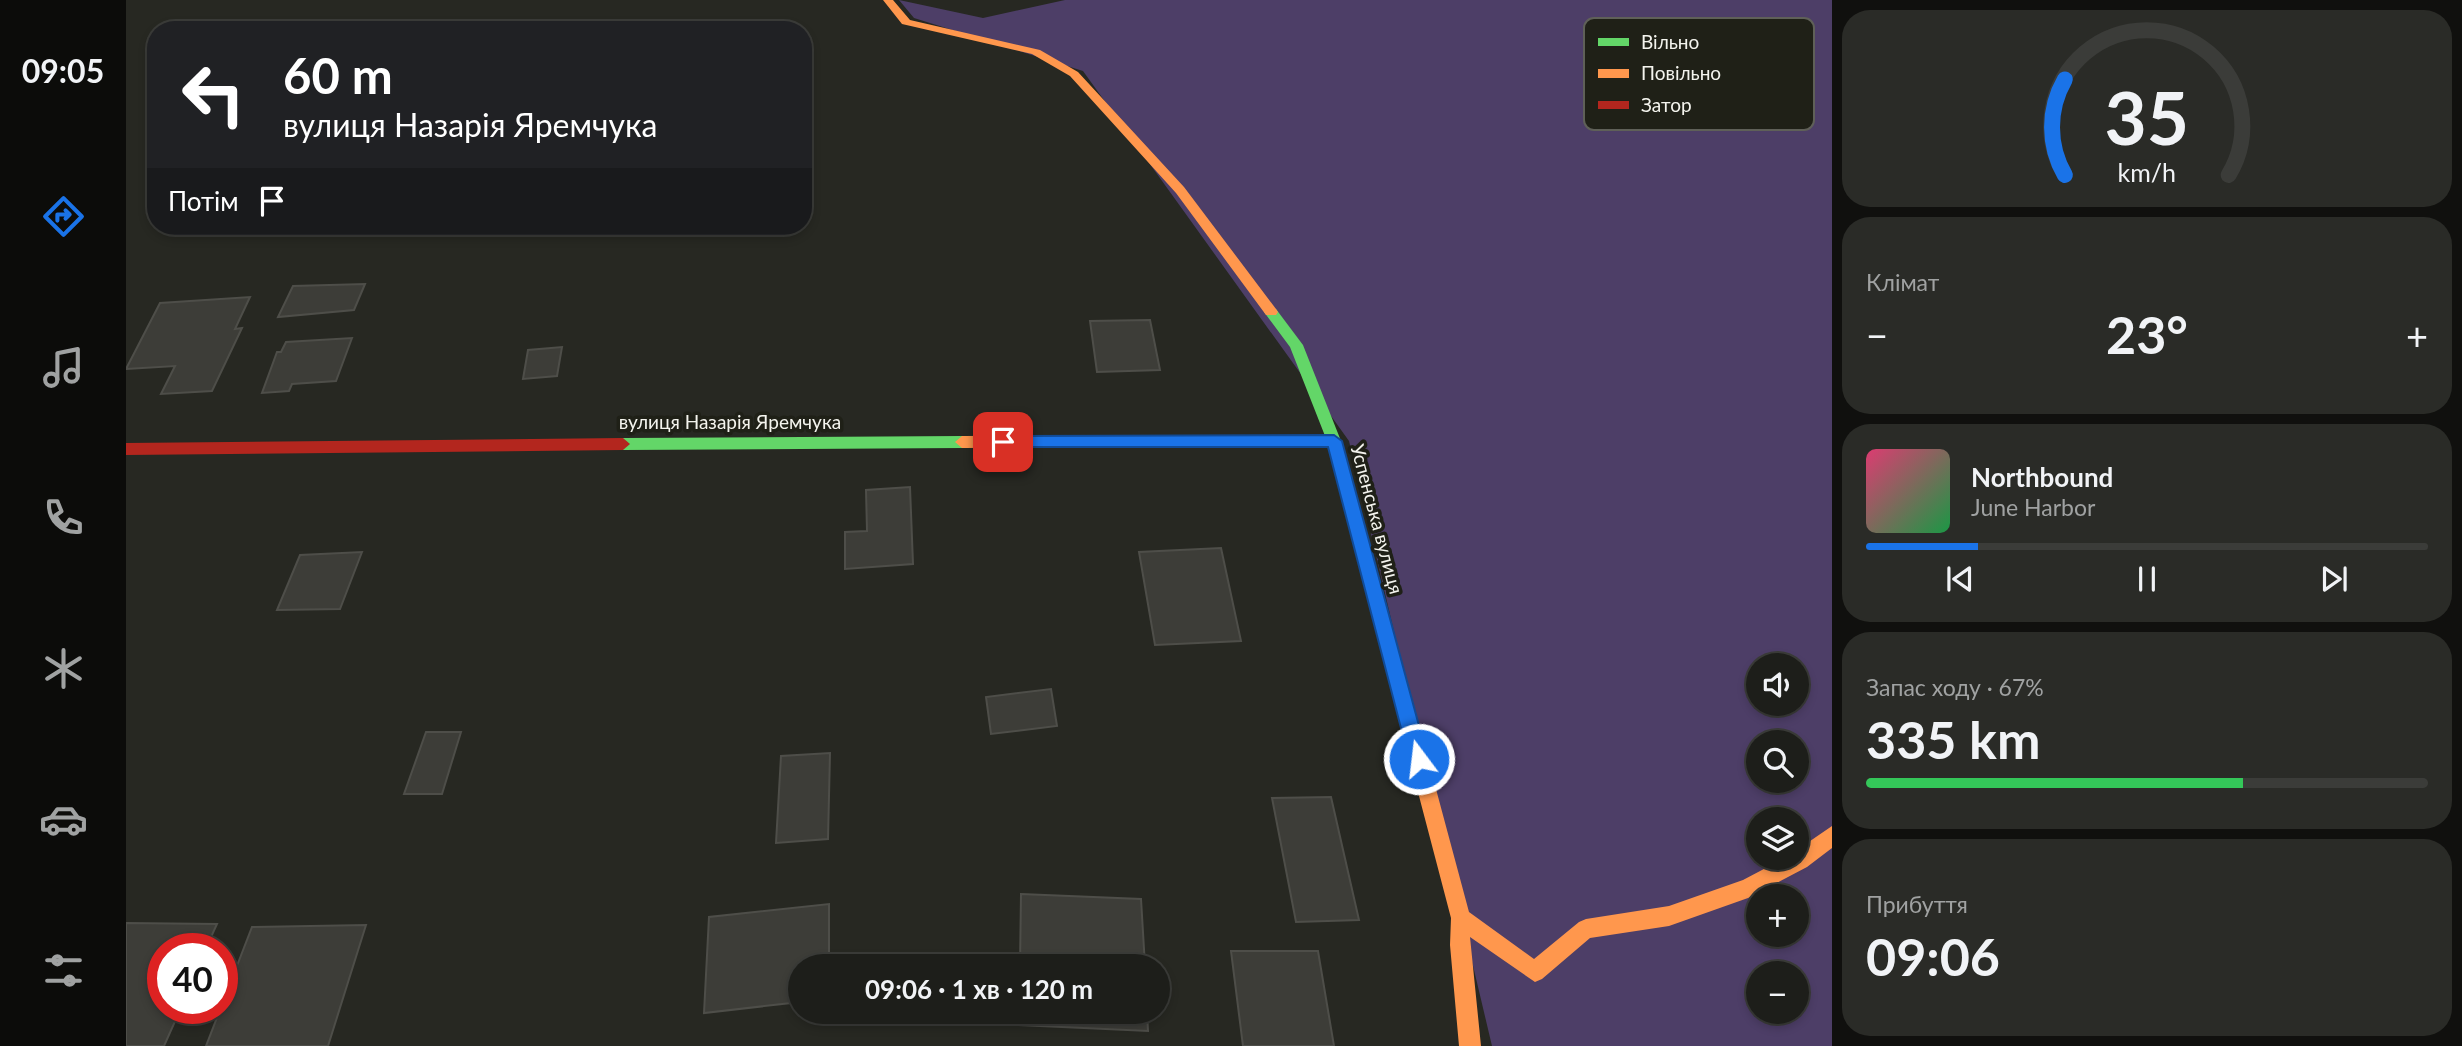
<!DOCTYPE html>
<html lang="uk">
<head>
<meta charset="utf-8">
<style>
  body { margin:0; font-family:Lato,sans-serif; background:#2a2b27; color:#f1f3f6; height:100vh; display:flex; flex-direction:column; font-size:26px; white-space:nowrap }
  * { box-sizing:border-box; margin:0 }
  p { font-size:23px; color:#a0a2a2 }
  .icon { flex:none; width:38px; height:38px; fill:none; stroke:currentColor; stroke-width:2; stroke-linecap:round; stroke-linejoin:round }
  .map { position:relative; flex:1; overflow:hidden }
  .sheet { display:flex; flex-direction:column; gap:10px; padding:10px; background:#10100e; width:630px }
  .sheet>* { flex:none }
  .banner { position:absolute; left:21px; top:21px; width:665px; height:214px; border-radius:28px; box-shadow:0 4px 10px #0003,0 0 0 2px #3b3c39; background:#202124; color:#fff; overflow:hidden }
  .fabs { position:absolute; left:1620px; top:653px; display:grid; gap:14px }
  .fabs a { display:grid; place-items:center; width:63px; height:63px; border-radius:50%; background:#1d1e1a; box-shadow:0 4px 10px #0003,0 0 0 2px #3b3c39; font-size:35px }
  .speed { position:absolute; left:21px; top:933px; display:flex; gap:14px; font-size:35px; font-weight:700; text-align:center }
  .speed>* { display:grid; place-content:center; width:91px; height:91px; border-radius:50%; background:#1d1e1a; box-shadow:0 4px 10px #0003,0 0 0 2px #3b3c39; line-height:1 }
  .speed .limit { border:10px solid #d22; background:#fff; color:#111 }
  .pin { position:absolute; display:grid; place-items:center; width:60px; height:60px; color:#fff; margin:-30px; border-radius:14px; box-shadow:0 4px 10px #0006 }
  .me { position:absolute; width:77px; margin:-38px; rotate:345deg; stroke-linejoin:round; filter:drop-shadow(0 0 5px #0008) }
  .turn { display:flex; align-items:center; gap:24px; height:147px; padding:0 21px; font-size:32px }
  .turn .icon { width:91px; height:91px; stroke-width:2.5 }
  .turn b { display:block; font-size:49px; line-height:60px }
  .then { display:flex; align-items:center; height:66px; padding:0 21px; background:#0003; gap:14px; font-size:26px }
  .big { font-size:52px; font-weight:700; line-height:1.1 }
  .sheet .widget { flex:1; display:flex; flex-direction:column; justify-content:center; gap:10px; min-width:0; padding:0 24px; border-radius:28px; background:#2a2b27 }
  .sheet .dial { align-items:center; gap:0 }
  .dial svg { height:182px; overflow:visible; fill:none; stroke:#3b3c39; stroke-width:7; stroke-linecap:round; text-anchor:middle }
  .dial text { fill:#f1f3f6; stroke:none }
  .song { display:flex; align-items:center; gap:21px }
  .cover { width:84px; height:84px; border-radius:10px; background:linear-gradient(135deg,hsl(340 70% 55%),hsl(140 70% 35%)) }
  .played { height:7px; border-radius:4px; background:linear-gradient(90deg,#1a73e8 20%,#3b3c39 20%) }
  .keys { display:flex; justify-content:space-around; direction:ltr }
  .heat { display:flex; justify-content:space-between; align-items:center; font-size:38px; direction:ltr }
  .charge { height:10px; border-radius:5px; background:linear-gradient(90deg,#34c759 67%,#3b3c39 0) }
  .trip { position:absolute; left:662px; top:954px; width:382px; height:70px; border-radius:35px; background:#1d1e1a; box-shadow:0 4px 10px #0003,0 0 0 2px #3b3c39; font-weight:700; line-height:70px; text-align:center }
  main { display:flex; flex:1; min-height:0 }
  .menu { display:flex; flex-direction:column; width:126px; justify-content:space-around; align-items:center; background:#0c0c0a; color:#a0a2a2 }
  .menu .icon { width:49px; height:49px }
  .menu .current { color:#1a73e8 }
  .menu b { font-size:32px; color:#f1f3f6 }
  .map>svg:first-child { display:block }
  .green { fill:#4d3e67; fill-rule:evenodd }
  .building { fill:#3d3d38; stroke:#4e4e49; stroke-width:2 }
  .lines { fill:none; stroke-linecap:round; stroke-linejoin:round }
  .fast { fill:#63d668; fill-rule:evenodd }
  .slow { fill:#ff974d; fill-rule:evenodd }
  .jam { fill:#b3261e; fill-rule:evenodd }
  .route { fill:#1a73e8; stroke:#114b97; stroke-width:2 }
  .labels { text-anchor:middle; stroke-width:7; stroke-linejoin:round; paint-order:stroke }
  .street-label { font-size:19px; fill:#f4f4ee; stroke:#1f2017 }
  .key { fill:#1f2017; stroke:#5f6058; stroke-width:2 }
  .key-label { font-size:19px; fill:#f4f4ee }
</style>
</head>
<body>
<main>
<nav class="menu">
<b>09:05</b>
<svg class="icon current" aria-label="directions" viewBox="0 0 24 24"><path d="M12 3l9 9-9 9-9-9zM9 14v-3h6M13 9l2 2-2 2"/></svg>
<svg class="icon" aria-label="music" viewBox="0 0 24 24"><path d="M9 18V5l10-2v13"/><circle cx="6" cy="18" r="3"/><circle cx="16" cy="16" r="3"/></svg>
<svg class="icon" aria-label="phone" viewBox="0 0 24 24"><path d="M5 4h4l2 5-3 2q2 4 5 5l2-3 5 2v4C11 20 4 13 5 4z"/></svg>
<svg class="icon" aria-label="climate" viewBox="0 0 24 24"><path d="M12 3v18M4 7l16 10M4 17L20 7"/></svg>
<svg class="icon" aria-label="car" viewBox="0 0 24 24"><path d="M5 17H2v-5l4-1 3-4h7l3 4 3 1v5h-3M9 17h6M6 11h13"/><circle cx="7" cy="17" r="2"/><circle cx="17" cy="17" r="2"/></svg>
<svg class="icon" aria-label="filters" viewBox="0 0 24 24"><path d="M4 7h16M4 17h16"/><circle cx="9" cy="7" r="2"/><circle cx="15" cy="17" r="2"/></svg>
</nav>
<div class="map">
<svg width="1706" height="1046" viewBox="0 0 1706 1046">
  <rect width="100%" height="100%" fill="#272822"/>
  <path class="green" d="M773,0L857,18L939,0H1706V1046H1366L1223,441L957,71L788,18ZM1633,665H1671V704H1633ZM1633,742H1671V780H1633ZM1633,819H1671V858H1633ZM1633,896H1671V934H1633ZM1633,973H1671V1012H1633Z"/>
  <g class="building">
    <polygon points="239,284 228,310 152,317 167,286"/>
    <polygon points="124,297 109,329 116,328 86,391 35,394 49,366 0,369 34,303"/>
    <polygon points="1024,320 1034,370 971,372 964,321"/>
    <polygon points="226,338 210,381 166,384 163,391 136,393 151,352 155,352 160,342"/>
    <polygon points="436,347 431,376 397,379 402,350"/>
    <polygon points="784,487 787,564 719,569 719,532 741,531 740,490"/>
    <polygon points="1095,548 1115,641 1029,645 1013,552"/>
    <polygon points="236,552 214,609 151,610 174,555"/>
    <polygon points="925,689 931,726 865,734 860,697"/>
    <polygon points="300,732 335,732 316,794 278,794"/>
    <polygon points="704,753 702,839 650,843 655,756"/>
    <polygon points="1205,797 1233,920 1170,922 1146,798"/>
    <polygon points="895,894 1015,899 1019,966 894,966"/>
    <polygon points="703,904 703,966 674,966 674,1002 578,1013 583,917"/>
    <polygon points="0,923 91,924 80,948 37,948 37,1008 55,1008 38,1046 0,1046"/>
    <polygon points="240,925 202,1046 80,1046 126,927"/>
    <polygon points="1105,951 1192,951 1208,1046 1117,1046"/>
    <polygon points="893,1012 1021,1012 1022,1031 893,1025"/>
  </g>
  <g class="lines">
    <g class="fast">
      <polygon points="1145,307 1150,309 1177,345 1215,441 1274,655 1271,661 1265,663 1259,661 1256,655 1201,441 1164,347 1138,312"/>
      <polygon points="836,436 843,442 836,448 497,450 490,444 497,438"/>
    </g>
    <g class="slow">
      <polygon points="757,0 767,0 784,20 914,50 952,72 1058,187 1150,309 1152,312 1150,315 1140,315 1050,193 944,76 906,54 776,24"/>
      <polygon points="1208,435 1215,441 1208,447 836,448 829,442 836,436"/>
      <polygon points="1265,647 1271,649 1274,655 1343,912 1408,959 1453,922 1460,919 1543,906 1617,880 1659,858 1671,858 1671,850 1706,826 1706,848 1681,867 1622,898 1543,926 1464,938 1416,979 1409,982 1344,937 1355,1046 1333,1046 1324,945 1325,918 1256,655 1259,649"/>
    </g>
    <polygon class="jam" points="497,438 504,444 497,450 0,455 0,443"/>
  </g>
  <polygon class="route" points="1208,435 1216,441 1302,759 1299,765 1293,768 1286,765 1283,759 1202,447 877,447 870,442 877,436"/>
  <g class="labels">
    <g class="street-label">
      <text x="604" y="429">вулиця Назарія Яремчука</text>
      <text transform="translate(1251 519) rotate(75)" y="7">Успенська вулиця</text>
    </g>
  </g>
  <rect x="1458" y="18" width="230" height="112" rx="10" class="key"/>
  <rect x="1472" y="38" width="31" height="8" fill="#63d668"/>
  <rect x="1472" y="69" width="31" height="9" fill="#ff974d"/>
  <rect x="1472" y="101" width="31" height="8" fill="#b3261e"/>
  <g class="key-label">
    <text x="1515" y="49">Вільно</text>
    <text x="1515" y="80">Повільно</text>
    <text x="1515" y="112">Затор</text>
  </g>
</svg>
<div class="fabs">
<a><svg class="icon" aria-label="sound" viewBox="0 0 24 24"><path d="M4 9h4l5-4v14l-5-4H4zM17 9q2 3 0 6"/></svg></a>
<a><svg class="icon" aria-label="search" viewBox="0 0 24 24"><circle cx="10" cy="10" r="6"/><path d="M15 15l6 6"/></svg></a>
<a><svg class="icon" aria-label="layers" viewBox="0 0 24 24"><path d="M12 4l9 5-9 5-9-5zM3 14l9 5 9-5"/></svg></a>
<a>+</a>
<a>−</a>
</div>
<div class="speed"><div class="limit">40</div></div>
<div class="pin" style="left:877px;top:442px;background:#d93025"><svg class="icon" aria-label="arrive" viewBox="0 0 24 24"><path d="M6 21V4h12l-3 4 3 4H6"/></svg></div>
<svg class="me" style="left:1293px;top:759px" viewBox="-20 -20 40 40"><circle r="17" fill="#1a73e8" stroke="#fff" stroke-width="3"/><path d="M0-11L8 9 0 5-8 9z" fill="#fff"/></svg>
<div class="trip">09:06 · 1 хв · 120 m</div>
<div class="banner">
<div class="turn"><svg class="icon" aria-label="left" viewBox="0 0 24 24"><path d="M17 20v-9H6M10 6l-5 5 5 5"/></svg><div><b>60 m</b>вулиця Назарія Яремчука</div></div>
<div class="then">Потім<svg class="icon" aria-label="arrive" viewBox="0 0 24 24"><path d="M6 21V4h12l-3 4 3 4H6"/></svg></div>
</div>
</div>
<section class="sheet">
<div class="widget dial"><svg viewBox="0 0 100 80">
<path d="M14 69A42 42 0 1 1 86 69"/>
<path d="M14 69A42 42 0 0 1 14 27" stroke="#1a73e8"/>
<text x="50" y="56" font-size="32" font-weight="700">35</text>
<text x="50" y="72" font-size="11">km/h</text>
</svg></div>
<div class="widget"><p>Клімат</p>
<div class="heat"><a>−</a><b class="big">23°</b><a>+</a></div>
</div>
<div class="widget">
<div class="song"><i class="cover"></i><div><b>Northbound</b><p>June Harbor</p></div></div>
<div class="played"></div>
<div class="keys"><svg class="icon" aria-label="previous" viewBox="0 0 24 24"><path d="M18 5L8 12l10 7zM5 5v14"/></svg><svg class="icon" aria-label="pause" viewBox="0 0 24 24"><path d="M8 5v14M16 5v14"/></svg><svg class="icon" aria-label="next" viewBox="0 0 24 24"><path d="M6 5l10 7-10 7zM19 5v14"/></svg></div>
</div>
<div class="widget"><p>Запас ходу · 67%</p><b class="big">335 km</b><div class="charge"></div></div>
<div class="widget"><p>Прибуття</p><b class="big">09:06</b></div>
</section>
</main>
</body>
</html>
